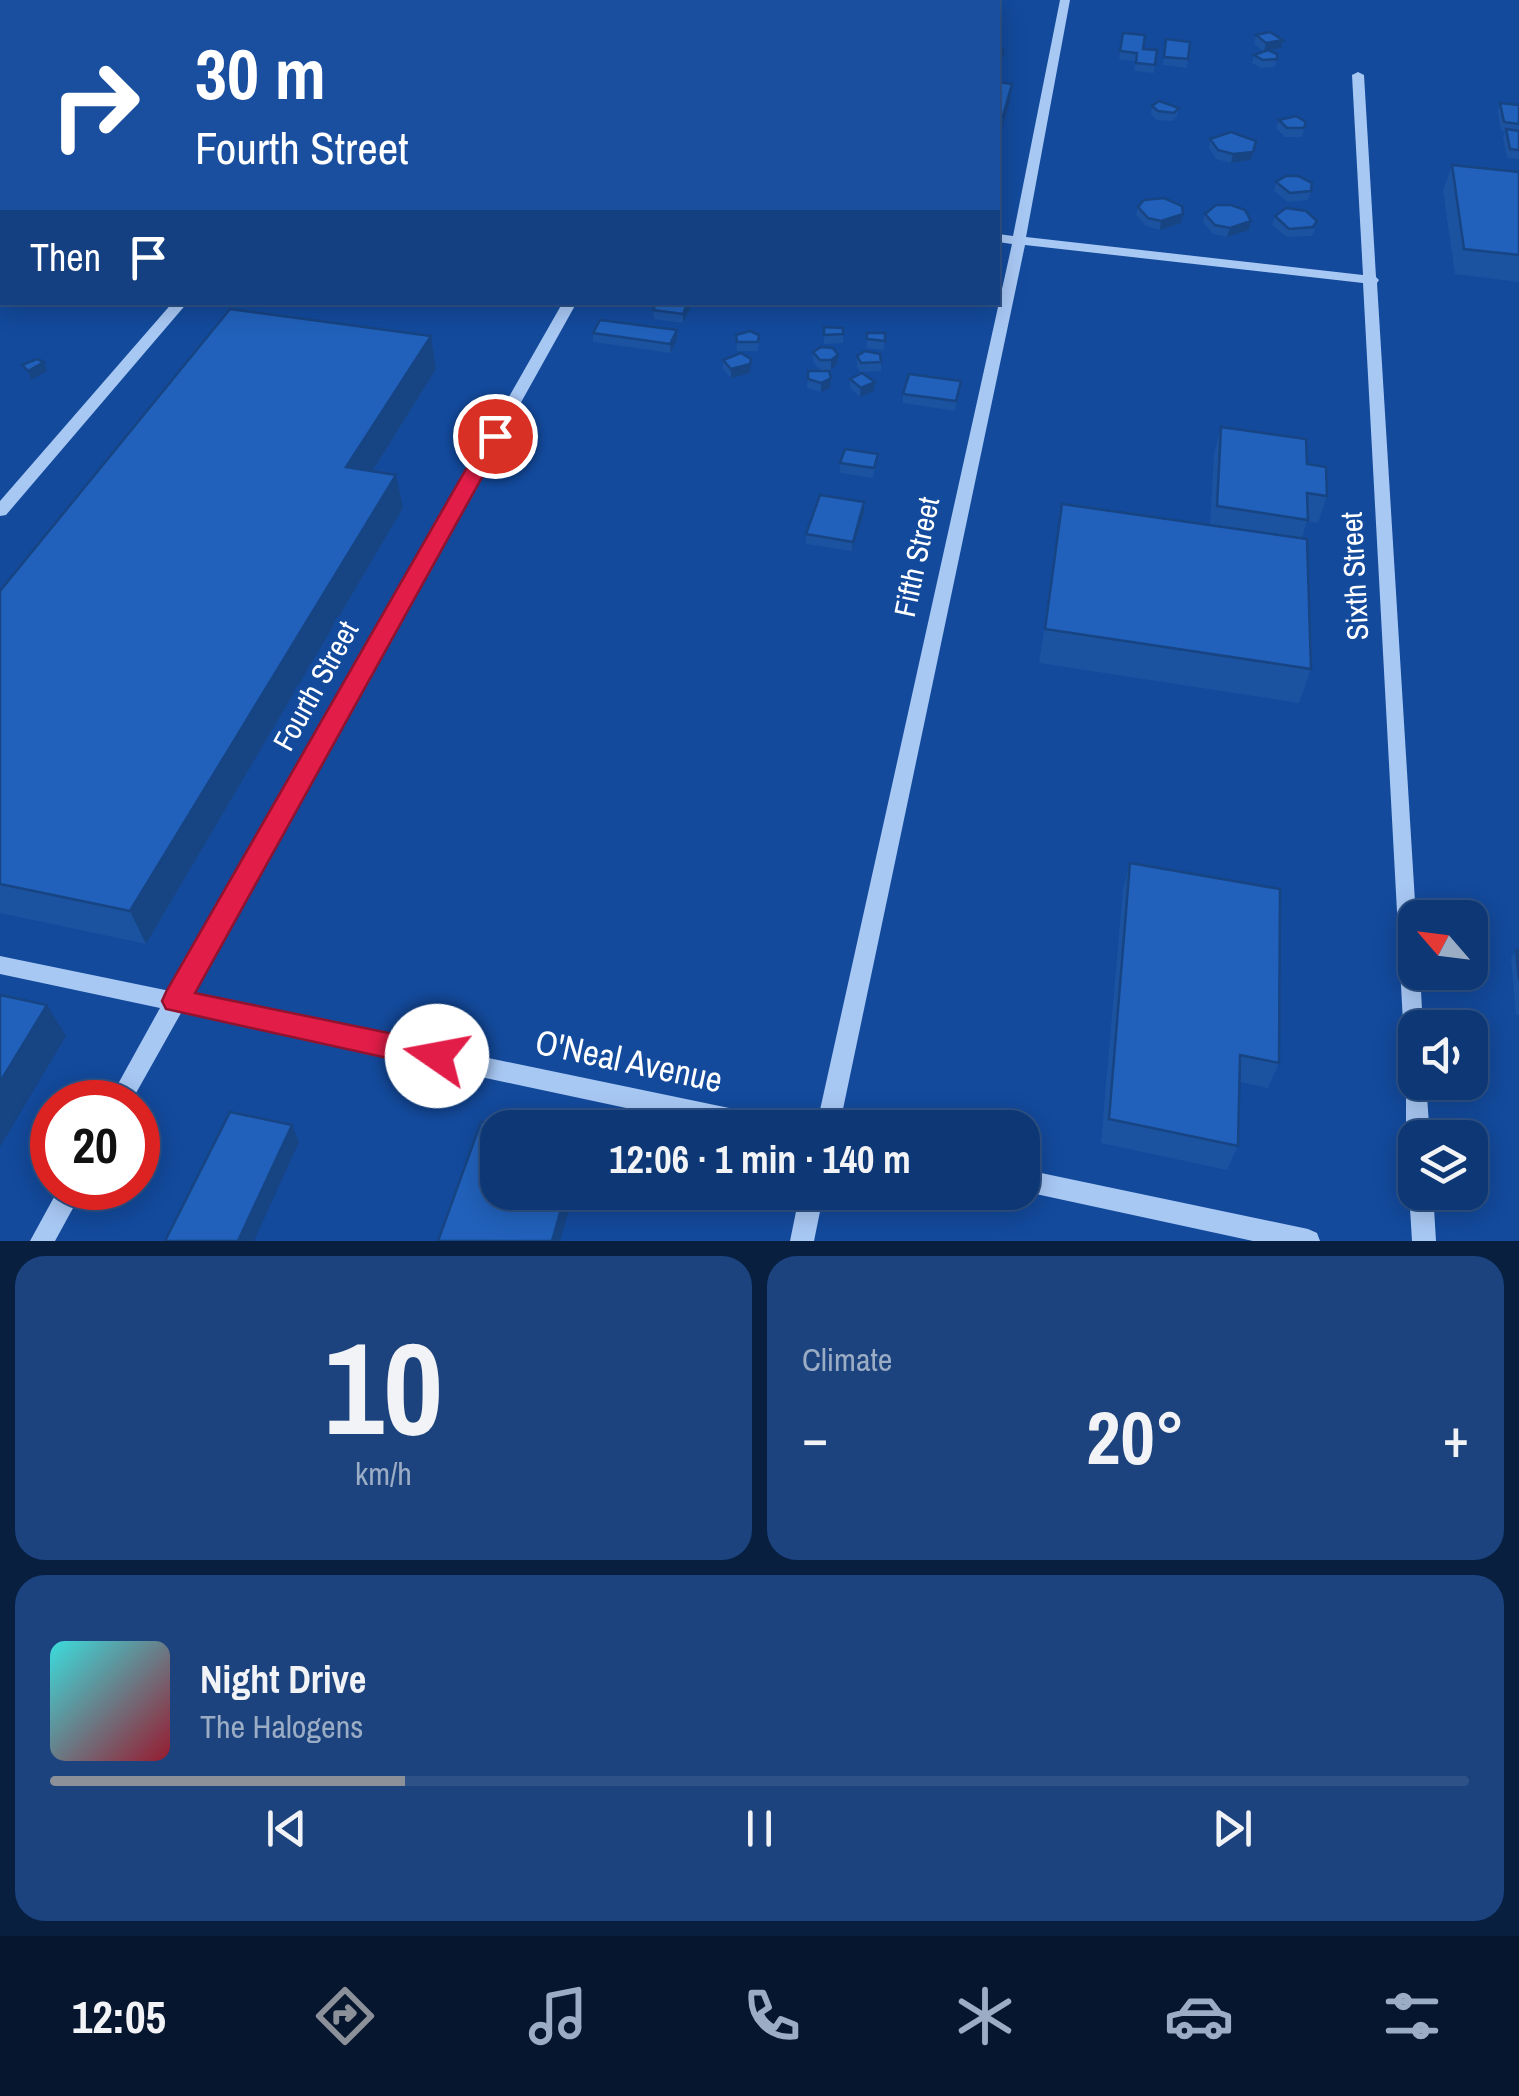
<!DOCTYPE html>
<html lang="en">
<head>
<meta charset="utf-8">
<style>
  body { margin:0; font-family:"Archivo Narrow",sans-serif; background:#1c437d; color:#f1f3f6; height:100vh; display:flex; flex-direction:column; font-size:38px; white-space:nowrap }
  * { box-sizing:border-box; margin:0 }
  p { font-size:32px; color:#9bacc5 }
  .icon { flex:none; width:55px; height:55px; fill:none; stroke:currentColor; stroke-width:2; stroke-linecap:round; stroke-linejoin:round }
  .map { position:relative; height:1241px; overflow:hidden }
  .details { display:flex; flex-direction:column; gap:15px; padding:15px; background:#081f40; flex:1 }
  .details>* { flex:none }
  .guide { position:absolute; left:0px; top:0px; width:1000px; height:305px; box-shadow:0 5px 25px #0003,0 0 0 2px #2e5287; background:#1a4fa0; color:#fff; overflow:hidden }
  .needle { width:65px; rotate:298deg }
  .fabs { position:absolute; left:1398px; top:900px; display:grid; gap:20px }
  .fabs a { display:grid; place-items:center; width:90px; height:90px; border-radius:20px; background:#0e3875; box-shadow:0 5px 25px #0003,0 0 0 2px #2e5287; font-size:50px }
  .speed { position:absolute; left:30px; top:1080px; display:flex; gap:20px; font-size:50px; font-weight:700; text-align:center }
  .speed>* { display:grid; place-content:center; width:130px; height:130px; border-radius:50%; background:#0e3875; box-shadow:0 5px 25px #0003,0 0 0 2px #2e5287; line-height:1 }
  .speed .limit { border:15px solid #d22; background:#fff; color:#111 }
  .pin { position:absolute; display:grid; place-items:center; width:85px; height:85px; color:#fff; margin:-42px; border:5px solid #fff; border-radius:50%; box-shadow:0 2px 10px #0007 }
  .me { position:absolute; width:110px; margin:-55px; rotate:282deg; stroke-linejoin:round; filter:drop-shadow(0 0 8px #0008) }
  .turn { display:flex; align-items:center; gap:35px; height:210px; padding:0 30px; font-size:45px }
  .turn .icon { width:130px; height:130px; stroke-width:2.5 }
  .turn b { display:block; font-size:70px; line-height:85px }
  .then { display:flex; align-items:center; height:95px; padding:0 30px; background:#0003; gap:20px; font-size:38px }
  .big { font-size:75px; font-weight:700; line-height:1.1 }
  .details .tile { flex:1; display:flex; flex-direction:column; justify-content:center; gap:15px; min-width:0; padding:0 35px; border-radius:30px; background:#1c437d }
  .details .dial { align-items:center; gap:0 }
  .dial b { font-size:130px; line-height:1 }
  .song { display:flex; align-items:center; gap:30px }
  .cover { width:120px; height:120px; border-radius:15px; background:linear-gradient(135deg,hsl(180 70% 55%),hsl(350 70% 35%)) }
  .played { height:10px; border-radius:5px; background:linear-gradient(90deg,#8c9099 25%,#2e5287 25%) }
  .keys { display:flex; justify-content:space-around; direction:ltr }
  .heat { display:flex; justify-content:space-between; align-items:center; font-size:55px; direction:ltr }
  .details .tiles { flex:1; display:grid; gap:15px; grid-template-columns:1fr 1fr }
  .tile:last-child { grid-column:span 2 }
  .trip { position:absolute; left:480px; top:1110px; width:560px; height:100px; border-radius:30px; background:#0e3875; box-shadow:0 5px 25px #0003,0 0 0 2px #2e5287; font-weight:700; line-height:100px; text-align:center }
  .dock { display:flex; height:160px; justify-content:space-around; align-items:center; background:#06162f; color:#9bacc5 }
  .dock .icon { width:70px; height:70px }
  .dock .on { color:#8c9099 }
  .dock b { font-size:45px; color:#f1f3f6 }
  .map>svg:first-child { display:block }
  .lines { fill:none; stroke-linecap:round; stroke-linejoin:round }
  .minor { fill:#a8c8f4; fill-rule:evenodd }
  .wall { fill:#1c53a1 }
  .shaded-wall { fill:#174483 }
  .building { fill:#2161bb; stroke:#174483; stroke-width:2.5 }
  .route { fill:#e11d48; stroke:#92132f; stroke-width:2.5 }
  .labels { text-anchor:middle; stroke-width:10; stroke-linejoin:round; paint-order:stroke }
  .street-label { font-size:30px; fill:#fff; stroke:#134a9c }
  .near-street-label { font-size:35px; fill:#fff; stroke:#134a9c }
</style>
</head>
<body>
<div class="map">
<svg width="1519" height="1241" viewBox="0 0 1519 1241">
  <rect width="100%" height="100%" fill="#134a9c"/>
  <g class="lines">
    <g class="minor">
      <polygon points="1060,0 1070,0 1026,237 1363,275 1352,75 1358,72 1364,75 1376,277 1379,280 1377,283 1416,918 1415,972 1420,972 1423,1028 1415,1028 1415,1082 1426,1082 1430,1138 1415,1138 1415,1148 1410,1146 1406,1138 1406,1078 1363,283 1025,245 839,1128 816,1128 1012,244 998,242 998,234 1013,236"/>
      <polygon points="0,113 2,114 2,120 0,121"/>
      <polygon points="2,138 2,147 0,148 0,139"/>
      <polygon points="173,302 188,302 6,515 0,516 0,501"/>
      <polygon points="563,302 577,302 190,996 773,1117 781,1120 784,1128 720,1128 181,1013 131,1102 108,1102 160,1008 0,974 0,956 170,991"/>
      <polygon points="1022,1169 1308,1229 1317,1233 1320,1241 1253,1241 1022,1191"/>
      <polygon points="1415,1183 1415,1192 1433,1192 1436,1241 1412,1241 1409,1192"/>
      <polygon points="59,1188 84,1188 55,1241 30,1241"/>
      <polygon points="800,1192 824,1192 814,1241 790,1241"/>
    </g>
  </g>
  <g class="wall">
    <polygon points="1123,33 1143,49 1157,50 1154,73 1134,71 1136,61 1119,60"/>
    <polygon points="1256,35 1281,48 1269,50 1277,59 1275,67 1261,68 1252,63 1254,55 1264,51 1254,44"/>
    <polygon points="1166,39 1188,59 1187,68 1163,65"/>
    <polygon points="998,82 1012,84 1010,101 1001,133 998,132"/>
    <polygon points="1500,103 1519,105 1519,159 1507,158 1503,138 1505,131 1501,131 1498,112"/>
    <polygon points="1152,106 1179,108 1177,116 1172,121 1156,120 1151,114"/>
    <polygon points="1279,120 1306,122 1302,137 1285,137 1276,128"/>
    <polygon points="1210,139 1256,141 1251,160 1231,163 1216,159 1209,148"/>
    <polygon points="1452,165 1519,172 1519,282 1455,274 1443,190"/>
    <polygon points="1276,182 1311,191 1308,200 1288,202 1274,191"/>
    <polygon points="1138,207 1181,223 1160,230 1146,226 1136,215"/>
    <polygon points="1306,211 1315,230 1311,236 1287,237 1272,225 1275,216"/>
    <polygon points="1205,214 1251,221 1249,230 1227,237 1213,234 1203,222"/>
    <polygon points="690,309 683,323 654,319 653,310"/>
    <polygon points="824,327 843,328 843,343 824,344"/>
    <polygon points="750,331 759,344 758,351 737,351 736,335"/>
    <polygon points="593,333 677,339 671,353 593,342"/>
    <polygon points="867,333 885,333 884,350 867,348"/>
    <polygon points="431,336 436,369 373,471 403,508 146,944 0,913 0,591"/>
    <polygon points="813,352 838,355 837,364 831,370 820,370 813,362"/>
    <polygon points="857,356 881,362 881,371 860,372 857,366"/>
    <polygon points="723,360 750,373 731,378 723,369"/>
    <polygon points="808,371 830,388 821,392 807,388"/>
    <polygon points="850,379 875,382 874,391 860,397 850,388"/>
    <polygon points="961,381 955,411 903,403 903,394"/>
    <polygon points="1221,427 1307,464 1327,496 1318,523 1307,521 1302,538 1311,669 1299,703 1039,663 1062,504 1210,525 1214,454"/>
    <polygon points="878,454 873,478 840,473 840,463"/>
    <polygon points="864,502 864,512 852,551 806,544 806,534"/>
    <polygon points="1130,863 1279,1063 1268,1088 1240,1082 1238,1146 1227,1170 1101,1143 1123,889"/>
    <polygon points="1516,950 1519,951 1519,1015 1516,1015 1511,959"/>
  </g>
  <g class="shaded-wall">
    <polygon points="1283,40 1281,48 1264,51 1266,43"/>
    <polygon points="1012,84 1010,101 1001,133 1003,116"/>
    <polygon points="1253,152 1251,160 1231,163 1233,154"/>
    <polygon points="1183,214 1181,223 1160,230 1161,221"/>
    <polygon points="1251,221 1249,230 1227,237 1230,228"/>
    <polygon points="688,302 690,302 690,309 683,323 683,314"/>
    <polygon points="677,330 677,339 671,353 670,344"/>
    <polygon points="431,336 436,369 354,501 346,467"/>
    <polygon points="838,355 837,364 831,370 831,360"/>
    <polygon points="751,359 750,373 731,378 731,369"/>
    <polygon points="44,362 47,371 31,380 28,371"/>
    <polygon points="831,378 830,388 821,392 821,383"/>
    <polygon points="875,382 874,391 860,397 861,388"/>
    <polygon points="396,475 403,508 146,944 130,911"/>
    <polygon points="864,502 864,512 852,551 853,542"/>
    <polygon points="47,1005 66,1036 0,1147 0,1082"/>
    <polygon points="292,1125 299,1142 254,1241 238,1241"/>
    <polygon points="566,1192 574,1192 560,1241 552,1241"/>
  </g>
  <g class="building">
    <polygon points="325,0 349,0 346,2 329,2"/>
    <polygon points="367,0 393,0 391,2 363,2"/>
    <polygon points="1270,32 1283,40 1266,43 1256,35"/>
    <polygon points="1123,33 1145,35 1143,49 1157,50 1155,65 1136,63 1137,53 1120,51"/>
    <polygon points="1166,39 1190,42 1188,59 1164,57"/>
    <polygon points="998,49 1004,50 1001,59 998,59"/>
    <polygon points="1268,50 1277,54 1277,59 1263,60 1254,55"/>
    <polygon points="998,82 1012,84 1003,116 998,115"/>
    <polygon points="1159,101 1179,108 1174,113 1158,111 1152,106"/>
    <polygon points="1500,103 1519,105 1519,124 1504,122"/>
    <polygon points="1296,116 1306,122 1304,128 1287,128 1279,120"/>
    <polygon points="1506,129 1519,131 1519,150 1510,149"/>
    <polygon points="1231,132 1256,141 1253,152 1233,154 1218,150 1210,139"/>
    <polygon points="1452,165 1519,172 1519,255 1464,249"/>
    <polygon points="1286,176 1298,176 1312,183 1311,191 1290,193 1276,182"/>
    <polygon points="1164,198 1182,206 1183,214 1161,221 1148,218 1138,207 1144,200"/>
    <polygon points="1216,205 1231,205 1245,210 1251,221 1230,228 1215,225 1205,214"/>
    <polygon points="1286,208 1306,211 1317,221 1313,227 1289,229 1275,216"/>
    <polygon points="657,302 688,302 683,314 653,310"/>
    <polygon points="230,309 431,336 346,467 396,475 130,911 0,884 0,591"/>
    <polygon points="600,320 677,330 670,344 593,333"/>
    <polygon points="824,327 843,328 843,334 824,335"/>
    <polygon points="750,331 759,335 758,342 737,342 736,335"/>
    <polygon points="867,333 885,333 885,341 867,339"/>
    <polygon points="821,347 833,348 838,355 831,360 820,360 813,352"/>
    <polygon points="865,351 880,354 881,362 861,363 857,356"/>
    <polygon points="741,353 751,359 750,364 731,369 723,360"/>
    <polygon points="37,359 44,362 28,371 22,365"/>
    <polygon points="808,371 829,371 831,378 821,383 808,379"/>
    <polygon points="862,373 875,382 861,388 850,379"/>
    <polygon points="909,374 961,381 956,401 903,394"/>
    <polygon points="1221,427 1306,439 1307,464 1326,467 1327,496 1307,493 1308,520 1217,506"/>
    <polygon points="845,449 878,454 874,468 840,463"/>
    <polygon points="820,495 864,502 853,542 806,534"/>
    <polygon points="1062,504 1307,539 1311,669 1045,629"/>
    <polygon points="1130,863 1280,889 1279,1063 1240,1055 1238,1146 1109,1119"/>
    <polygon points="1516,950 1519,951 1519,980"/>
    <polygon points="0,995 47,1005 0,1082"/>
    <polygon points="230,1112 292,1125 238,1241 165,1241"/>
    <polygon points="481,1122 509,1128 498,1128 498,1192 566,1192 552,1241 438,1241"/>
  </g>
  <polygon class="route" points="495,429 505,436 195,993 437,1043 447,1047 452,1056 447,1065 437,1069 166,1009 162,1001 166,992 485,436"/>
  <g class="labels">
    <g class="street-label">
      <text transform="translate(917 557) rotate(-78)" y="10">Fifth Street</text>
      <text transform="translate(1355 576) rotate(-93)" y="10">Sixth Street</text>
      <text transform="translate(316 686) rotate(-61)" y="10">Fourth Street</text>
    </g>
    <g class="near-street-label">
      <text transform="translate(629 1061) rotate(12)" y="12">O'Neal Avenue</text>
    </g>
  </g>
</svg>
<div class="fabs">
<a><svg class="needle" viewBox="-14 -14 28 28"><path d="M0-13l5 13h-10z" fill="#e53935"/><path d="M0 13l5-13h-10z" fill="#9bacc5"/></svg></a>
<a><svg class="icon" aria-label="sound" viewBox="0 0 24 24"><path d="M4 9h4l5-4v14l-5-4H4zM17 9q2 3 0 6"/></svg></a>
<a><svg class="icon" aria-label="layers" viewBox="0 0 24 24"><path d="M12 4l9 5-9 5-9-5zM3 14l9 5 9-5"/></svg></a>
</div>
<div class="speed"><div class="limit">20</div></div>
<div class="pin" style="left:495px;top:436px;background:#d93025"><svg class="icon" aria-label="arrive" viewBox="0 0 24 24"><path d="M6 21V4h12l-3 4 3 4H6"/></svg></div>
<svg class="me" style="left:437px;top:1056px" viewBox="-20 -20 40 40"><circle r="19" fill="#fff"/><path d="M0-13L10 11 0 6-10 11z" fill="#e11d48"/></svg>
<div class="trip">12:06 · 1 min · 140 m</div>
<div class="guide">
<div class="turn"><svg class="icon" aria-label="right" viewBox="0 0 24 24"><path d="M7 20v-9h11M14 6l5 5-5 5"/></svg><div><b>30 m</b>Fourth Street</div></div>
<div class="then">Then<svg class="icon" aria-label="arrive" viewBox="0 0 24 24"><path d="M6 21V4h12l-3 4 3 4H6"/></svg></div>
</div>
</div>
<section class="details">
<div class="tiles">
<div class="tile dial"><b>10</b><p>km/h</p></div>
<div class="tile"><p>Climate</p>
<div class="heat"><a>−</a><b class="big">20°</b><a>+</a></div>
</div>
<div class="tile">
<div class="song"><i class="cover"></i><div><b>Night Drive</b><p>The Halogens</p></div></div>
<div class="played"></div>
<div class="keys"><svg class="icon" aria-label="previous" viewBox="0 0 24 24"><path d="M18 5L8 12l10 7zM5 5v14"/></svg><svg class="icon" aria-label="pause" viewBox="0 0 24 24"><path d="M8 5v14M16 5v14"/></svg><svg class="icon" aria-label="next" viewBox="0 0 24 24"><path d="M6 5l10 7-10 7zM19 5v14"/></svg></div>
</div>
</div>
</section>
<nav class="dock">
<b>12:05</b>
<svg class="icon on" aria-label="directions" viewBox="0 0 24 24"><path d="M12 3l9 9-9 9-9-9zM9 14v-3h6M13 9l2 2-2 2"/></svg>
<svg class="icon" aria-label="music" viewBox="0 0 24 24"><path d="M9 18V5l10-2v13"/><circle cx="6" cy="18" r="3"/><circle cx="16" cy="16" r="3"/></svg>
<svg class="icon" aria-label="phone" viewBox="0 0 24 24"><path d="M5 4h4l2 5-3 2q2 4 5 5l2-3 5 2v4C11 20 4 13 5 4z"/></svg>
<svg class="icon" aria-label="climate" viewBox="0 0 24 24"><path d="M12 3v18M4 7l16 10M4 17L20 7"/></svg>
<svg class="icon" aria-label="car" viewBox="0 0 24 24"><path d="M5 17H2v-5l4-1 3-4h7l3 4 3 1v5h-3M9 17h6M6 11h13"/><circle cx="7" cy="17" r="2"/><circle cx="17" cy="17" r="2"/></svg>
<svg class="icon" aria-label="filters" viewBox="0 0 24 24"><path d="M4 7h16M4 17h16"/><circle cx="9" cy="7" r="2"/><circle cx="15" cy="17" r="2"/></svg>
</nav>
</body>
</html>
